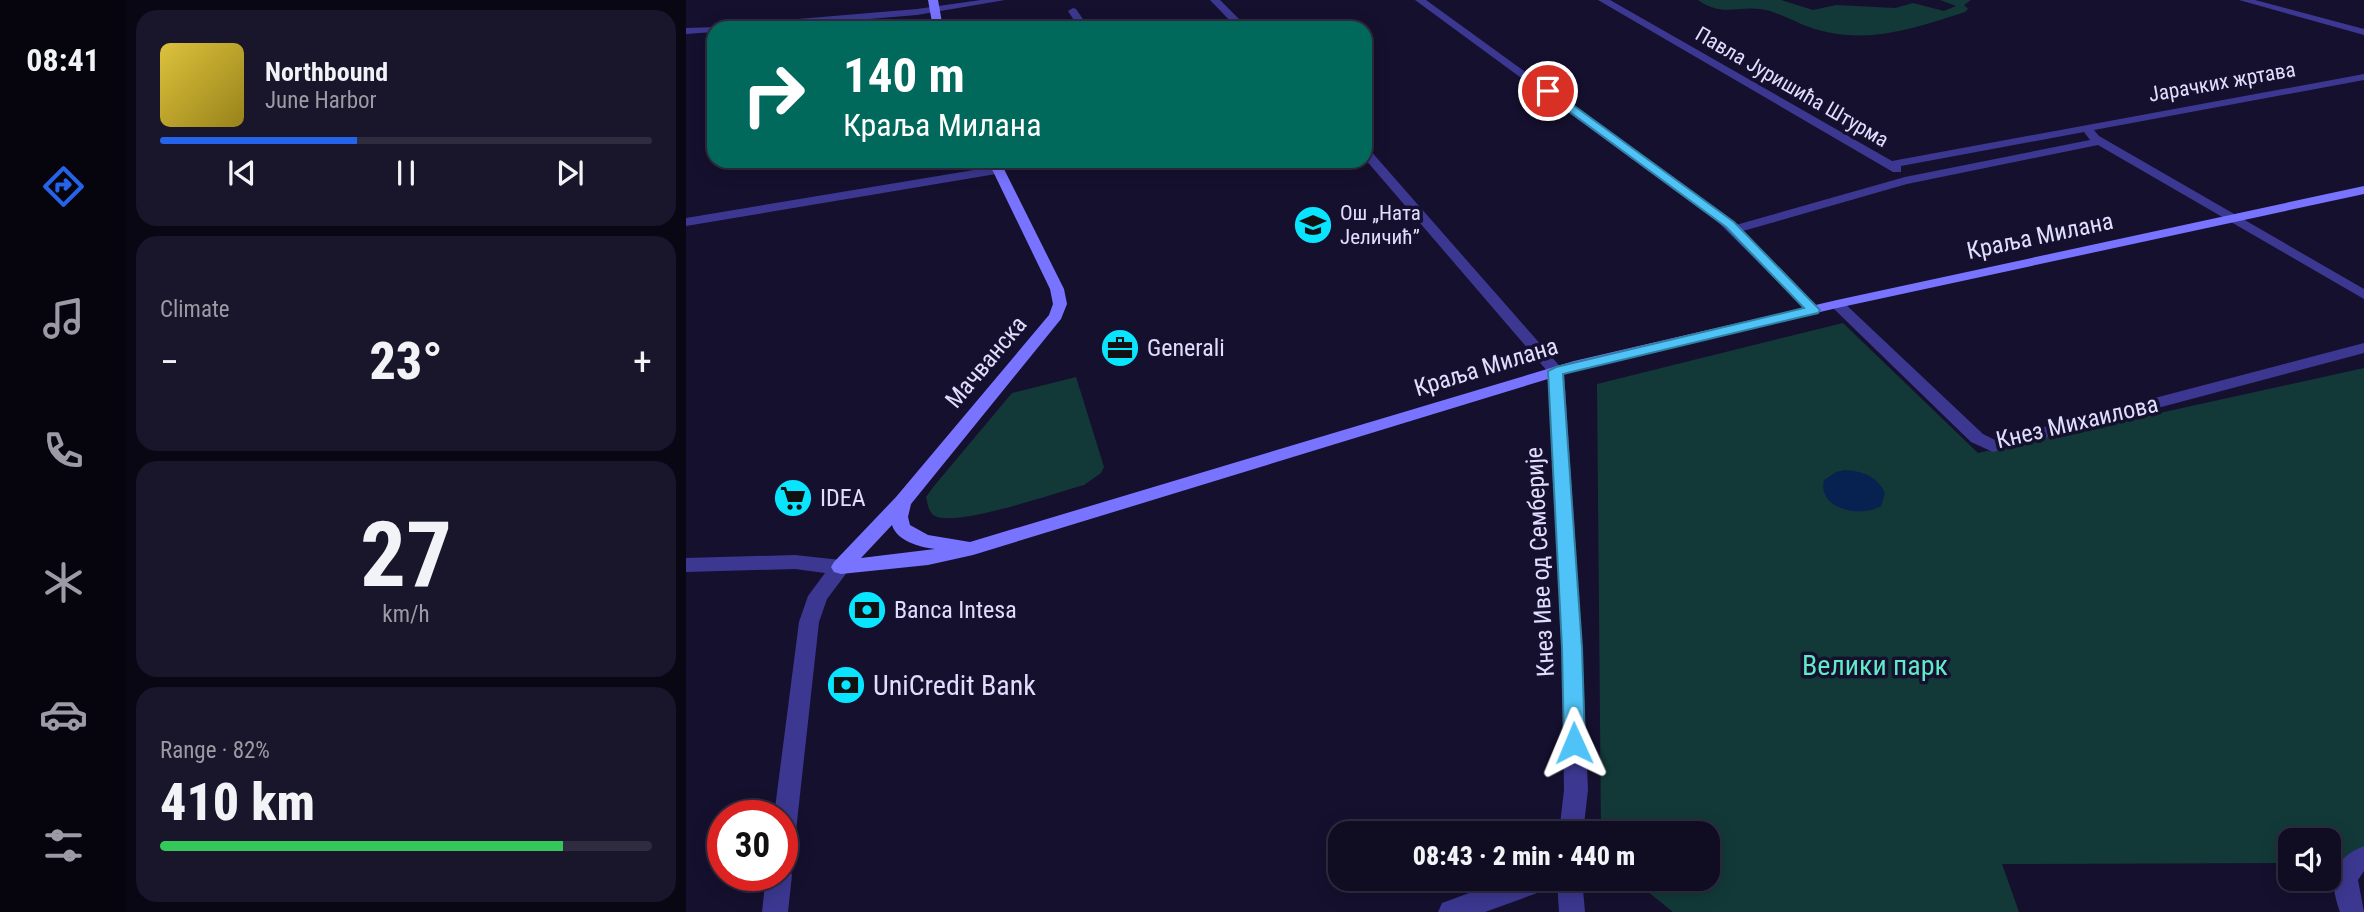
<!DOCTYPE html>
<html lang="en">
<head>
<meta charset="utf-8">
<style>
  body { margin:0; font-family:"Roboto Condensed",sans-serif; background:#19152a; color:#f1f3f6; height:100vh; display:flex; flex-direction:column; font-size:26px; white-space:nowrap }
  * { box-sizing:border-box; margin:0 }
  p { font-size:23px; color:#9c9ba5 }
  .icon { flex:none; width:38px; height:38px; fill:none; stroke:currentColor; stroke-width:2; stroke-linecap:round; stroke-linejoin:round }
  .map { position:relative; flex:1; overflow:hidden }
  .side { display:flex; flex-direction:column; gap:10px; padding:10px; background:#090713; width:560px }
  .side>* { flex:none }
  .hud { position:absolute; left:21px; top:21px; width:665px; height:147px; border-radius:21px; box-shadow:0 4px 18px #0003,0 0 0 2px #302c40; background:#00695c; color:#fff; overflow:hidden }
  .controls { position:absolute; left:1592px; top:828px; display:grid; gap:14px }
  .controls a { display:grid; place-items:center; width:63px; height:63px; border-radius:14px; background:#100c22; box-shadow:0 4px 18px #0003,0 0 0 2px #302c40; font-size:35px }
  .speed { position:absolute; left:21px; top:800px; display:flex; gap:14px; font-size:35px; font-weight:700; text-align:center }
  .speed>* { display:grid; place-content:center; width:91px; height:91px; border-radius:50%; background:#100c22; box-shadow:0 4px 18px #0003,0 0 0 2px #302c40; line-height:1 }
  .speed .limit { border:10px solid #d22; background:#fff; color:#111 }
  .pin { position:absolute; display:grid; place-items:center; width:60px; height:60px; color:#fff; margin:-30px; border:4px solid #fff; border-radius:50%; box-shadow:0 2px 7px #0007 }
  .me { position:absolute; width:77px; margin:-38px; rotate:359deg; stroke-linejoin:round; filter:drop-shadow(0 0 5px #0008) }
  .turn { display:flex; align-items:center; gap:24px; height:147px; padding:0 21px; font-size:32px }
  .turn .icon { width:91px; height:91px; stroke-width:2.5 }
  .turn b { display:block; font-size:49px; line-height:60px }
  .big { font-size:52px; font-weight:800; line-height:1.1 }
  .side .card { flex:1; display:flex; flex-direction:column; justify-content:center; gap:10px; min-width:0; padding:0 24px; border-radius:21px; background:#19152a }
  .side .dial { align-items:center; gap:0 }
  .dial b { font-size:91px; line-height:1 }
  .song { display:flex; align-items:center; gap:21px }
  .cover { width:84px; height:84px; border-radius:10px; background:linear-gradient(135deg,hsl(50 70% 55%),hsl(50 70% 35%)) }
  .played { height:7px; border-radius:4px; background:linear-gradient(90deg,#2563eb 40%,#302c40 40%) }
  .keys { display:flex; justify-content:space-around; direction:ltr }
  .heat { display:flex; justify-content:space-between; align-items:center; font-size:38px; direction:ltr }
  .charge { height:10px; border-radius:5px; background:linear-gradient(90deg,#34c759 82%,#302c40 0) }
  .trip { position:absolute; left:642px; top:821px; width:392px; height:70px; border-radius:21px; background:#100c22; box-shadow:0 4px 18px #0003,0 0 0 2px #302c40; font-weight:800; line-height:70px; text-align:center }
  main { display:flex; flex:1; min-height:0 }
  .dock { display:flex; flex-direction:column; width:126px; justify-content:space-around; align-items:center; background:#06050e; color:#9c9ba5 }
  .dock .icon { width:49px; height:49px }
  .dock .selected { color:#2563eb }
  .dock b { font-size:32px; color:#f1f3f6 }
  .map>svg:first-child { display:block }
  .green { fill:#123938 }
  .water { fill:#072150 }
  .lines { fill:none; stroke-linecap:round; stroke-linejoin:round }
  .street { fill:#3c3891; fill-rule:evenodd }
  .secondary { fill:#7974ff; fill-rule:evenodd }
  .route { fill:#4fc3f7; stroke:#337fa1; stroke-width:2 }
  .labels { text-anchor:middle; stroke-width:7; stroke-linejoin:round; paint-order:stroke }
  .far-street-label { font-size:21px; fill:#e1ddff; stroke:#15102e }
  .far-poi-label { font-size:21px; fill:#e1ddff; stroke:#15102e; text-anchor:start }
  .street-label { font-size:24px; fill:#e1ddff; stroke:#15102e }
  .poi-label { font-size:24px; fill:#e1ddff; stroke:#15102e; text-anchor:start }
  .near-park-label { font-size:28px; fill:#5feac8; stroke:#15102e }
  .near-poi-label { font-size:28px; fill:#e1ddff; stroke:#15102e; text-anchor:start }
</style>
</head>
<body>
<main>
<nav class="dock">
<b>08:41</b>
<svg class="icon selected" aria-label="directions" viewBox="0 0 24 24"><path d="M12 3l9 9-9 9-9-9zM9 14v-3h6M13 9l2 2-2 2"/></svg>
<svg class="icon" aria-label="music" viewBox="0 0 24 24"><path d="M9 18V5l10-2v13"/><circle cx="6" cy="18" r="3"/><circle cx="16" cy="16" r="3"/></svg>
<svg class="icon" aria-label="phone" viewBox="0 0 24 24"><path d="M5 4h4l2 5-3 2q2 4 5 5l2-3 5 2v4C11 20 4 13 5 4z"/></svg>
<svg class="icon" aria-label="climate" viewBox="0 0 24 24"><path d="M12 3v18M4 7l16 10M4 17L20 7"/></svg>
<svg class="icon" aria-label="car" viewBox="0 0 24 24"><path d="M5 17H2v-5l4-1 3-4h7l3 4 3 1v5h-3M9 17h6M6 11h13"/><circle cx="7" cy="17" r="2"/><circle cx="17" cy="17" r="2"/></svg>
<svg class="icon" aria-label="filters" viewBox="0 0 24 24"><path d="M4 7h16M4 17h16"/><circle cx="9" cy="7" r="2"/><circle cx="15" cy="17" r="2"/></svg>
</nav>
<section class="side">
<div class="card">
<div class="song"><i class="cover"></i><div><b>Northbound</b><p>June Harbor</p></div></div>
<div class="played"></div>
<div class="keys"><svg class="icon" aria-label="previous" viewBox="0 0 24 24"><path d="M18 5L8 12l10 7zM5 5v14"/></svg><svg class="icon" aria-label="pause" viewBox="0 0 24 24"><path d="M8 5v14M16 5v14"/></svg><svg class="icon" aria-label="next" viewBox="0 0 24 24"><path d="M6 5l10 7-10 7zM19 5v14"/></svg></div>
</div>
<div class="card"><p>Climate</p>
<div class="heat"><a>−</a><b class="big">23°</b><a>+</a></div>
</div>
<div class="card dial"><b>27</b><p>km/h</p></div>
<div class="card"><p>Range · 82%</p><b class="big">410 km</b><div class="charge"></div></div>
</section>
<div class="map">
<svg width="1678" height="912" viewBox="0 0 1678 912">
  <rect width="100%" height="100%" fill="#15102e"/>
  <g class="green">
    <path d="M1012,0H1095L1127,10L1150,5L1209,8L1227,3L1258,11L1270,6L1254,0H1285L1278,5L1282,9L1279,12C1229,28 1182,45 1129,29C1111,24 1092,11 1074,9C1051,6 1036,17 1012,0Z"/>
    <polygon points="1157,323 1292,453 1678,368 1678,863 1643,863 1643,840 1605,840 1605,863 1316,864 1333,912 987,912 946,879 1022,878 1022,833 915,833 911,384"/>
    <path d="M390,377L418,467L415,473L398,485C369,493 272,527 249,516C242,512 242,504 240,497L248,486L326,393Z"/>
  </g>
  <path class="water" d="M1159,470C1176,471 1191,476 1199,493L1195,506C1176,518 1131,510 1138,480L1150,472Z"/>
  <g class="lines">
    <g class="street">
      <polygon points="295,0 319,0 231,15 75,28 35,28 40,25 231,9"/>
      <polygon points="524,0 534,0 562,28 551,28"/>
      <polygon points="729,0 740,0 1050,225 1219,177 1404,140 1398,132 1215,166 1215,172 1207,172 912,0 924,0 1206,161 1678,74 1678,80 1408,130 1413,136 1678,289 1678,299 1412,145 1221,184 1057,231 1135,310 1128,314 1123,313 1033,223"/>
      <polygon points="1553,0 1569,0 1678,29 1678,35"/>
      <polygon points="387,8 390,9 403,28 393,28 382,11"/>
      <polygon points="31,27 28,28 28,32 0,34 0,28"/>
      <polygon points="679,148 683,149 878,371 896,648 902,790 897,833 873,833 878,790 876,648 862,372 679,159"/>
      <polygon points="312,166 318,170 316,173 0,226 0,218"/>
      <polygon points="1151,300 1156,301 1297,434 1309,440 1678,343 1678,353 1307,452 1285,442 1146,307 1144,304"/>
      <polygon points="109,555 155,560 162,562 165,567 141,599 133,622 108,849 105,857 96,860 96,816 88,816 113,622 122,596 139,573 109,569 0,572 0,558"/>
      <path d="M1678,846V871L1672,880L1678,912H1654C1643,880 1644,860 1678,846Z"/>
      <polygon points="96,864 102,867 106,875 102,912 76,912 80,875 96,875"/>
      <polygon points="824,878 896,878 899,912 873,912 871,880 868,887 799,912 752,912 756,903"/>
    </g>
    <g class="secondary">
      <polygon points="242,0 252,0 257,28 247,28"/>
      <path d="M302,161H314L378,289L381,304L375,319L225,504L222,517L224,525L242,535L284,542L888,361L1151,300L1678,186V194L1151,308L898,368L287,555L242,565L155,574L148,572L145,567L148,562L210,497L363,315L367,304L364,289ZM206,525C211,541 233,547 249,549L175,558Z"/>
    </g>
  </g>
  <polygon class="route" points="858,89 865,89 1048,222 1134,310 1132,313 877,374 896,648 899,743 896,749 888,752 881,749 878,743 876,648 862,371 870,367 1118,308 1040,227 858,93"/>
  <defs>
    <g id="school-disc" transform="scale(2.0125)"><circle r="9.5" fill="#09e4ff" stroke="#15102e"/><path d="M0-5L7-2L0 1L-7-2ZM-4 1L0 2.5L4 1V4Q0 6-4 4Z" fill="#111"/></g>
    <g id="office-disc" transform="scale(2.0125)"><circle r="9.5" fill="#09e4ff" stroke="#15102e"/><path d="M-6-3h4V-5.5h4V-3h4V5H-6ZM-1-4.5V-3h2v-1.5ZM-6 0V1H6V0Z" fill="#111"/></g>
    <g id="supermarket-disc" transform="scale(2.0125)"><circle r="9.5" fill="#09e4ff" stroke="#15102e"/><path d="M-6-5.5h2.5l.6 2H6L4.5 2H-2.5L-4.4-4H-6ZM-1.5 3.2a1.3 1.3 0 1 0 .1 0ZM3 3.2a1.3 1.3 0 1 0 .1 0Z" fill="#111"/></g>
    <g id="bank-disc" transform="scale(2.0125)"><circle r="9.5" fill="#09e4ff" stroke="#15102e"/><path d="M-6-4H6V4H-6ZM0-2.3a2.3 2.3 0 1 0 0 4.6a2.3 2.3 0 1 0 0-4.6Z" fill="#111"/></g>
  </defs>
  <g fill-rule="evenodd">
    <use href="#school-disc" x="627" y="225"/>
    <use href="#office-disc" x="434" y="348"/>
    <use href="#supermarket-disc" x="107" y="498"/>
    <use href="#bank-disc" x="181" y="610"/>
    <use href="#bank-disc" x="160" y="685"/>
  </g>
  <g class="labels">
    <g class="far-street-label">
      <text transform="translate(1536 82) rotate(-10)" y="7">Јарачких жртава</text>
      <text transform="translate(1106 87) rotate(30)" y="7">Павла Јуришића Штурма</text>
    </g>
    <g class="far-poi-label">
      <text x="654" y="220">Ош „Ната<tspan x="654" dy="24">Јеличић”</tspan></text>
    </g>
    <g class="street-label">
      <text transform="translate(1354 236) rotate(-12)" y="8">Краља Милана</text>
      <text transform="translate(300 362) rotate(-50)" y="8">Мачванска</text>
      <text transform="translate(800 367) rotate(-17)" y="8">Краља Милана</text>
      <text transform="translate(1391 422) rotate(-13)" y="8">Кнез Михаилова</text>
      <text transform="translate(854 562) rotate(-93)" y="8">Кнез Иве од Семберије</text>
    </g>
    <g class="poi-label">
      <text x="461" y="356">Generali</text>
      <text x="134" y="506">IDEA</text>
      <text x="208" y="618">Banca Intesa</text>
    </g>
    <g class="near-park-label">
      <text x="1189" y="675">Велики парк</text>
    </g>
    <g class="near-poi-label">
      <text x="187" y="695">UniCredit Bank</text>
    </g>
  </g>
</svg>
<div class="controls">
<a><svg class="icon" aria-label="sound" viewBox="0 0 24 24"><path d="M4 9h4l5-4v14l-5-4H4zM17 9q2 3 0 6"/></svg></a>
</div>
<div class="speed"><div class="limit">30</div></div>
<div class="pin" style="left:862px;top:91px;background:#d93025"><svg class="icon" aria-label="arrive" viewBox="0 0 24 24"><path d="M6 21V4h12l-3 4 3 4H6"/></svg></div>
<svg class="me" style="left:888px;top:743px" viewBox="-20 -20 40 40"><path d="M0-17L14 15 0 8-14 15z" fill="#4fc3f7" stroke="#fff" stroke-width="4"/></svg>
<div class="trip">08:43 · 2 min · 440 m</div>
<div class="hud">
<div class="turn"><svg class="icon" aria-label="right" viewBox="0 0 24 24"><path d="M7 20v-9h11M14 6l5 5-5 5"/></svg><div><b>140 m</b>Краља Милана</div></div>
</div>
</div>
</main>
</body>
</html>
